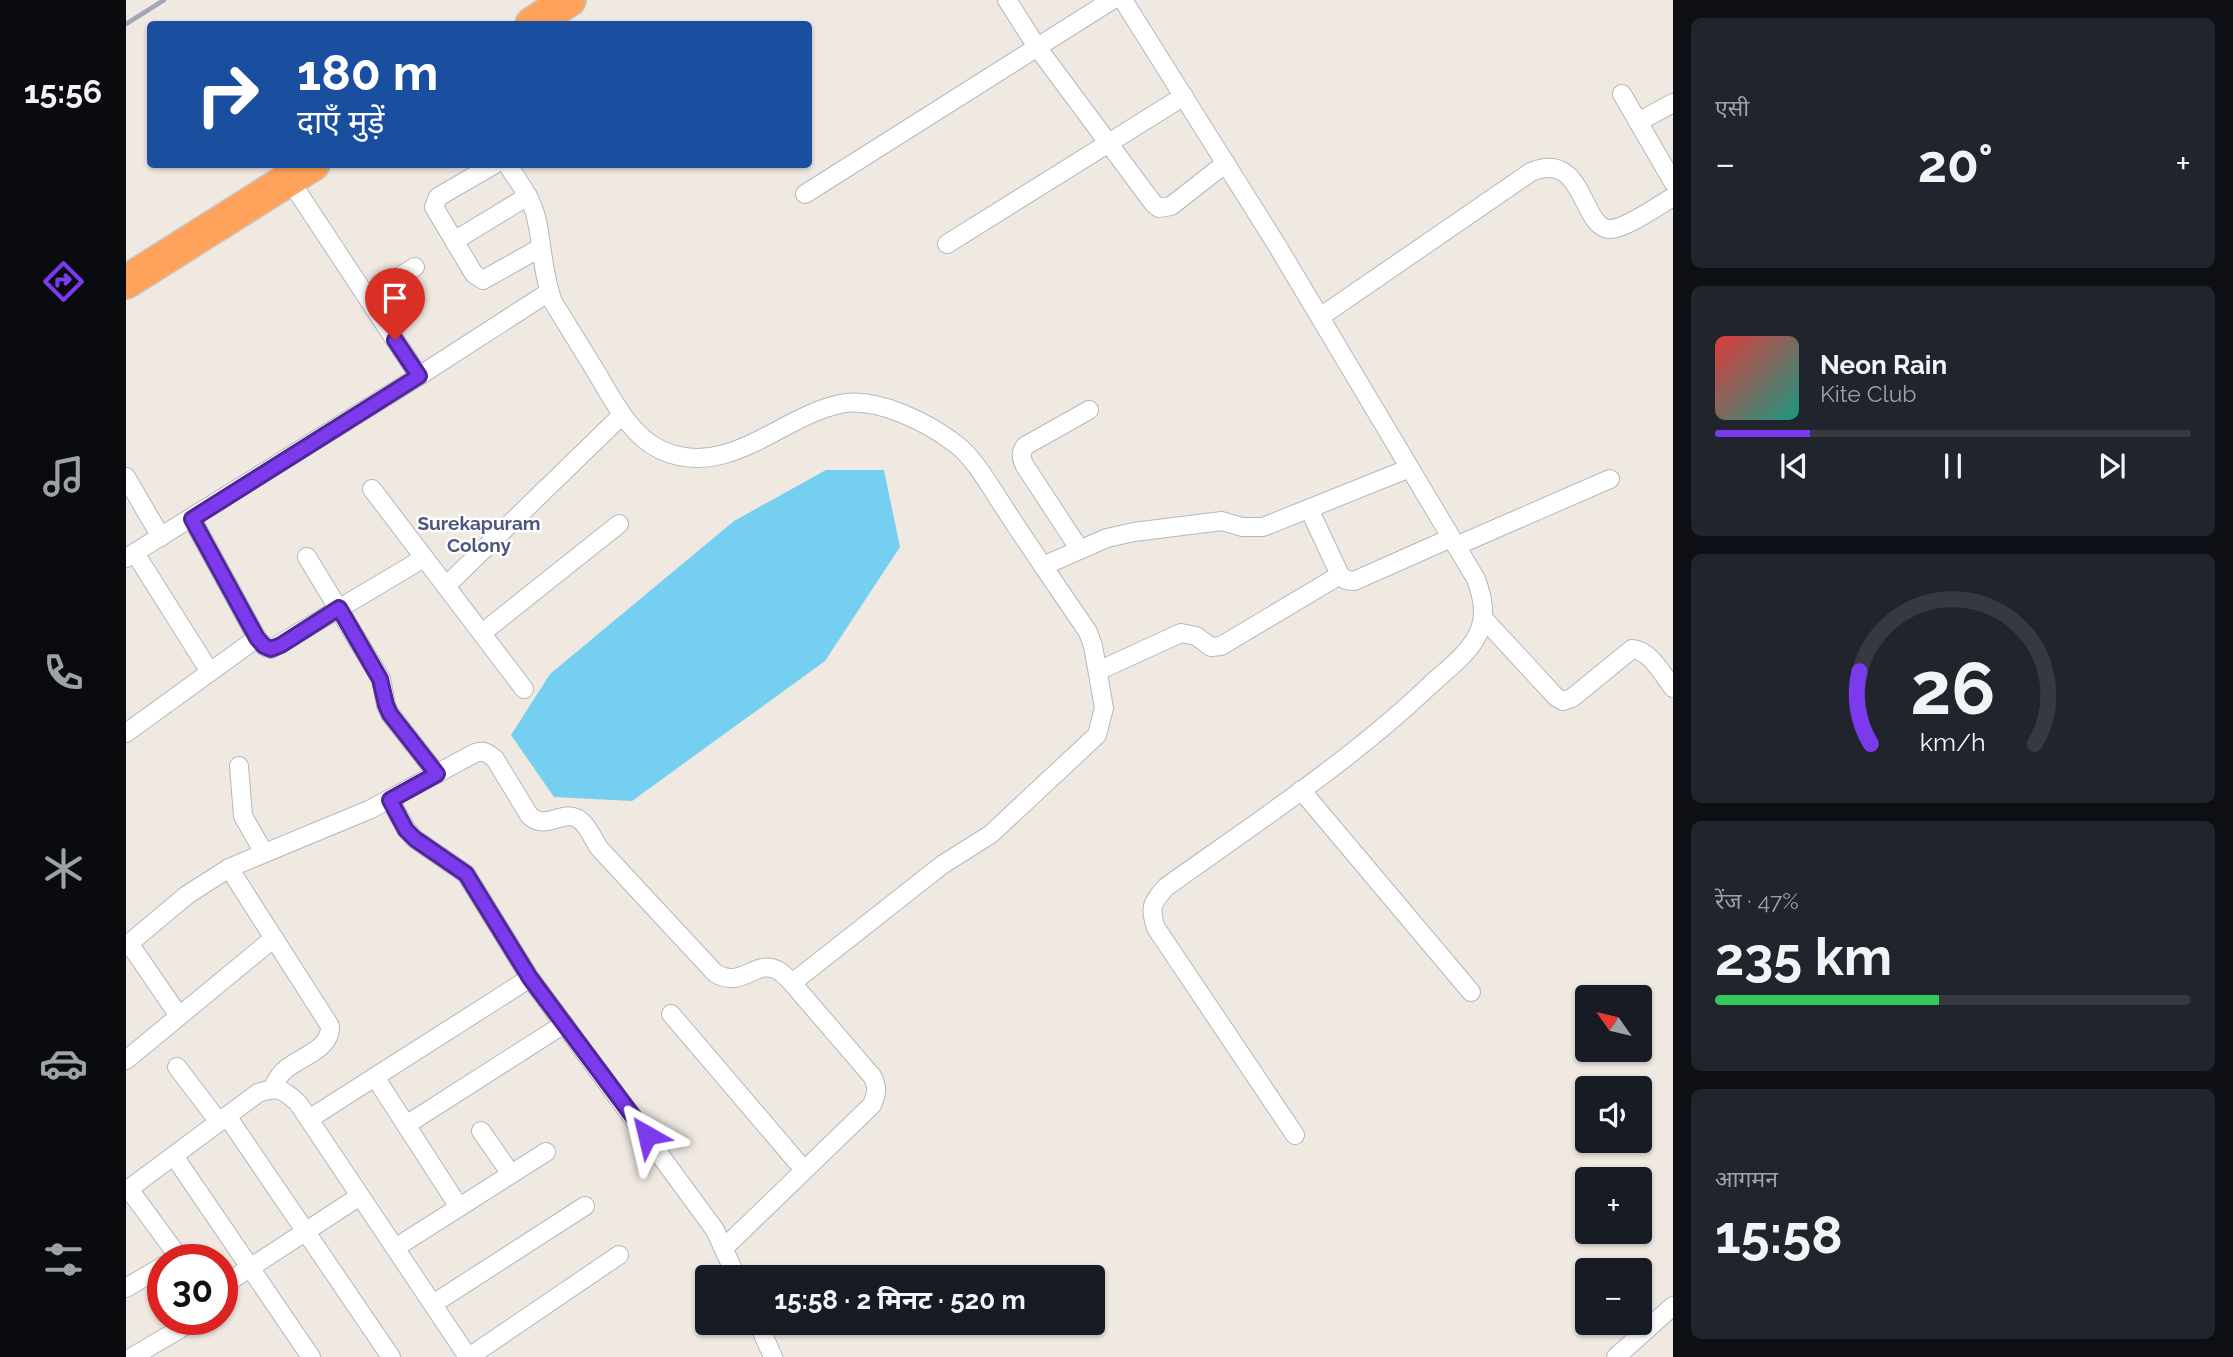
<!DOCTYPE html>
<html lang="hi">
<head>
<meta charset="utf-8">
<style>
  body { margin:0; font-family:Raleway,"Noto Sans Devanagari",sans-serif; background:#20242c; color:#f1f3f6; height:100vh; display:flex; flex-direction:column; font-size:26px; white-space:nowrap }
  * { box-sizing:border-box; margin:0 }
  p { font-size:23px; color:#9ea1a6 }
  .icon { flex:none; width:38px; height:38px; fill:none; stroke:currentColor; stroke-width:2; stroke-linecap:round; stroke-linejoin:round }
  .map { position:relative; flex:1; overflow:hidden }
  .details { display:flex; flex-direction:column; gap:18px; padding:18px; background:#0d0f14; width:560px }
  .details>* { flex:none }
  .banner { position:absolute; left:21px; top:21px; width:665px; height:147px; border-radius:7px; box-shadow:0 2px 5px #0004; background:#1a4fa0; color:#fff; overflow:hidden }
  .needle { width:46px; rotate:304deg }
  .fabs { position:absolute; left:1449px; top:985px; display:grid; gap:14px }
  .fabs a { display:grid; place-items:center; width:77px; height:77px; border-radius:7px; background:#171b24; box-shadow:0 2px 5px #0004; font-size:35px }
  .speed { position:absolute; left:21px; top:1244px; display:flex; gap:14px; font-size:35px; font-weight:700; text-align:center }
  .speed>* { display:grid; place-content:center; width:91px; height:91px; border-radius:50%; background:#171b24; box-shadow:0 2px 5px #0004; line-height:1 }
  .speed .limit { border:10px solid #d22; background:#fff; color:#111 }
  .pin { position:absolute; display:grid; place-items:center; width:60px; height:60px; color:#fff; margin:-72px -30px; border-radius:50% 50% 50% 0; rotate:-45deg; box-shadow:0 0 7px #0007 }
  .pin .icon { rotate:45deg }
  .me { position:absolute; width:77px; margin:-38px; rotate:323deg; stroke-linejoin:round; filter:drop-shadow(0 0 5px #0008) }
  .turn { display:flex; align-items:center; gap:24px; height:147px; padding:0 35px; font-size:32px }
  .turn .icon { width:91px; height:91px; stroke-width:2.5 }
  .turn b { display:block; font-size:49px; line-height:60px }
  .big { font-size:52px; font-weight:700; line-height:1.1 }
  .details .tile { flex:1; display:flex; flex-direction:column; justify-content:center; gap:10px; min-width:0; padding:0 24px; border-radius:10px; background:#20242c }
  .details .dial { align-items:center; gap:0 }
  .dial svg { height:182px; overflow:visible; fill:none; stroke:#363941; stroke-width:7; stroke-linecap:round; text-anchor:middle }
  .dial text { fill:#f1f3f6; stroke:none }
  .song { display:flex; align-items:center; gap:21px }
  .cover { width:84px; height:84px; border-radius:10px; background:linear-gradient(135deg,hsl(0 70% 55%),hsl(170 70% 35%)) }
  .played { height:7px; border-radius:4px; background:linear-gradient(90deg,#7c3aed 20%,#363941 20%) }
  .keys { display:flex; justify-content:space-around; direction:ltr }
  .heat { display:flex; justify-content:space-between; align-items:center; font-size:38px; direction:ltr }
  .charge { height:10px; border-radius:5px; background:linear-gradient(90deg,#34c759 47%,#363941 0) }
  .trip { position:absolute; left:569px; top:1265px; width:410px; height:70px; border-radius:7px; background:#171b24; box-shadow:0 2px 5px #0004; font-weight:700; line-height:70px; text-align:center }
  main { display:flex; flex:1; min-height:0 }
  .dock { display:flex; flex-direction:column; width:126px; justify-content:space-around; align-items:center; background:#090b0e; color:#9ea1a6 }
  .dock .icon { width:49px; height:49px }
  .dock .selected { color:#7c3aed }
  .dock b { font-size:32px; color:#f1f3f6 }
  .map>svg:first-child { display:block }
  .water { fill:#75cff0 }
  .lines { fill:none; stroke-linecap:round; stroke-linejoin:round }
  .street-casing { stroke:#b4b7c1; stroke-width:20 }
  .highway-casing { stroke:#c9c9c9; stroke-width:36 }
  .street { stroke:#fff; stroke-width:18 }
  .highway { stroke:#ffa35c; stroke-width:33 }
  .rail { stroke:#a3a6b8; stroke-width:4.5 }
  .route-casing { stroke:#51269a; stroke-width:18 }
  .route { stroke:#7c3aed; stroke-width:12 }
  .labels { text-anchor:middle; stroke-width:5; stroke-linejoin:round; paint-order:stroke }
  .neighbourhood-label { font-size:19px; font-weight:bold; fill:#4d5680; stroke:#fff }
</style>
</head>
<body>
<main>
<nav class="dock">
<b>15:56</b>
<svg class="icon selected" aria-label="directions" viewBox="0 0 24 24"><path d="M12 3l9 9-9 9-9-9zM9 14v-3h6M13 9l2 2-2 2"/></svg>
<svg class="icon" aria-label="music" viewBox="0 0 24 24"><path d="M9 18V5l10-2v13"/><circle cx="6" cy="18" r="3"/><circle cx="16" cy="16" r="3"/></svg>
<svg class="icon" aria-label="phone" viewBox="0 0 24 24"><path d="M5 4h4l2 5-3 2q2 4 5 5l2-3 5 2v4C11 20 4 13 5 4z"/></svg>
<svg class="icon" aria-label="climate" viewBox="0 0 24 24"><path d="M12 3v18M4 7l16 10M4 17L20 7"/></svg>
<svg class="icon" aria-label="car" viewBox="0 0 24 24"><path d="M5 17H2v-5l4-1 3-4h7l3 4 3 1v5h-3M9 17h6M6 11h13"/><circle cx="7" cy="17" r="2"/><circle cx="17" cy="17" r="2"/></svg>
<svg class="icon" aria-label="filters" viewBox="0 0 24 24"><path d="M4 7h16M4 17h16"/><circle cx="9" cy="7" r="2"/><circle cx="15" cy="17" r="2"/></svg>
</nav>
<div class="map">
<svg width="1547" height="1357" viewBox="0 0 1547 1357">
  <rect width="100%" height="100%" fill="#efe9e1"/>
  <polygon class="water" points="700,470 758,470 774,547 699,661 506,801 428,797 385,735 424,674 608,521"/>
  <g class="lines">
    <g class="street-casing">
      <g id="street">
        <polyline points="881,0 911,47 1027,203 1033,208 1045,206 1100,163"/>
        <path d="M997,0L1152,247L1350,579C1357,598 1361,617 1351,636C1340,657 1316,673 1299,690C1220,764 1128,824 1040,887C1026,903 1023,907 1030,928L1169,1135"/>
        <polyline points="1496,94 1547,182"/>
        <polyline points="1512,122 1547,103"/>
        <polyline points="369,164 312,197 308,207 348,274 357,280 414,248"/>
        <path d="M381,164C392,181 405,197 410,217C417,246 416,273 427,302C441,325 455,347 469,370C486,398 503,435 535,450C601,480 654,417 714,404C750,396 803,423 831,445C847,458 859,478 870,495C885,519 901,542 917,566L981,538L1008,532L1096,521L1116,527H1137L1284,468"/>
        <polyline points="679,194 986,0"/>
        <polyline points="328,241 402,196"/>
        <polyline points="821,244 1058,96"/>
        <polyline points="241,297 289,267"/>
        <path d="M1194,317L1405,172C1458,149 1455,227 1483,229C1498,230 1533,205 1547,197"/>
        <polyline points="293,376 423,292"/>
        <polyline points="0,477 35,537"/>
        <polyline points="246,489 398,689"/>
        <polyline points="1183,509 1214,575 1220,580 1228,581 1325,538"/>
        <polyline points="66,519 131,638 138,646 145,649 298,558"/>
        <polyline points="1330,546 1484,479"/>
        <path d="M954,550L899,466C895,458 894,454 899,446L963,410"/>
        <polyline points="9,553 84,672"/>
        <polyline points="181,557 255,679 260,705 264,714 311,774"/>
        <polyline points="0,558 293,376 163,179"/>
        <polyline points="320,586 496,415"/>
        <path d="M1357,618L1430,697L1437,701L1446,698L1506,649C1524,650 1537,675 1547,688"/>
        <polyline points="356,633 493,524"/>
        <polyline points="972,671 1055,633 1070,636 1085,647 1095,646 1214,575"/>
        <polyline points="0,733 131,638"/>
        <polyline points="113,766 117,816 138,853"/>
        <polyline points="1175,790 1345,992"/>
        <polyline points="264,800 280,829 289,839 340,874 404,978 589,1230 611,1278"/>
        <path d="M103,868L204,1026C205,1049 176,1056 160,1069C154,1074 150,1080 147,1088"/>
        <polyline points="3,943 53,1016"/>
        <path d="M0,946L61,895L103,868L245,809L349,753C358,750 362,753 369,759L403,815C421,834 440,803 458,824C464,831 468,840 473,848L589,973C617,990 630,957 653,971C658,974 662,979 666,983L816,865L865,834L971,735L978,708L967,646L962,632L917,566"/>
        <polyline points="545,1014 678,1170"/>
        <polyline points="0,1060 148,938"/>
        <polyline points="51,1067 93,1122"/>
        <polyline points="249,1077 333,1207"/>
        <polyline points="101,1116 265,1357"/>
        <polyline points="183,1119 404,978"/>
        <polyline points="280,1125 438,1024"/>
        <polyline points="355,1131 385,1174"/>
        <polyline points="48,1156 185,1357"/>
        <polyline points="3,1189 55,1260"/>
        <path d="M0,1191L132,1093C152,1086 157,1089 172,1103L342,1357"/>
        <polyline points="269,1248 420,1152"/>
        <path d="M598,1248L746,1105C751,1093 752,1087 746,1076L666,983"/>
        <polyline points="96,1286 234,1196"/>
        <polyline points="0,1288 37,1266"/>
        <polyline points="307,1304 459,1206"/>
        <polyline points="632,1323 647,1357"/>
        <polyline points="6,1357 69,1320"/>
        <polyline points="343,1357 493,1255"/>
        <polyline points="1490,1357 1547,1306"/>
      </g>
    </g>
    <g class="highway-casing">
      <g id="highway">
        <polyline points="406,24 443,0"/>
        <polyline points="0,282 187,164"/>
      </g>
    </g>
    <use href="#street" class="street"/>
    <use href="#highway" class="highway"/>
    <polyline class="rail" points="0,24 38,0"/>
  </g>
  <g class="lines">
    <g class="route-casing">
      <polyline id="route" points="269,340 293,376 66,519 131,638 138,646 145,649 155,645 213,608 254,679 260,705 264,714 311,774 264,800 280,830 289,839 340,874 404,978 521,1135"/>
    </g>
    <use href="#route" class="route"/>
  </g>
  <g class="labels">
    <g class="neighbourhood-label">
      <text x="353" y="530">Surekapuram<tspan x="353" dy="22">Colony</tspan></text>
    </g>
  </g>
</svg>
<div class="fabs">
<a><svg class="needle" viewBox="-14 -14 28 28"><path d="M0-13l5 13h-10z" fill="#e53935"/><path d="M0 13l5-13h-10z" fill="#9ea1a6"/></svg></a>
<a><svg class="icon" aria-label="sound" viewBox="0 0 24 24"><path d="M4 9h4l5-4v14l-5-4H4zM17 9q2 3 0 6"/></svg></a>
<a>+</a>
<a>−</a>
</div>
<div class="speed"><div class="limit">30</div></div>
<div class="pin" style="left:269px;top:340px;background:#d93025"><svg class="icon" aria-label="arrive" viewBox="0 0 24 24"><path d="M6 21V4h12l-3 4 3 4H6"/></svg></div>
<svg class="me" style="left:521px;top:1135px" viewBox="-20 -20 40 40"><path d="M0-17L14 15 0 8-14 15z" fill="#7c3aed" stroke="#fff" stroke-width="4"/></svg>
<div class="trip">15:58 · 2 मिनट · 520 m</div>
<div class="banner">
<div class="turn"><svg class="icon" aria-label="right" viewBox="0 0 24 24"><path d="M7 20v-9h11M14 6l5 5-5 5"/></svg><div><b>180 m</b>दाएँ मुड़ें</div></div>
</div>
</div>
<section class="details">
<div class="tile"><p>एसी</p>
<div class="heat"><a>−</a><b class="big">20°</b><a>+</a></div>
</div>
<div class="tile">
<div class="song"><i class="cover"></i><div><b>Neon Rain</b><p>Kite Club</p></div></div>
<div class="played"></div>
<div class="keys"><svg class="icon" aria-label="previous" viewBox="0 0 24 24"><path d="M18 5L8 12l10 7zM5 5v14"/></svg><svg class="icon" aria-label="pause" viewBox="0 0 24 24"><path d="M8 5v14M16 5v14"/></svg><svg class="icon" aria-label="next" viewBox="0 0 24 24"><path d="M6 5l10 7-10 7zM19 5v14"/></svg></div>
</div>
<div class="tile dial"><svg viewBox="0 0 100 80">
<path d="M14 69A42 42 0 1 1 86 69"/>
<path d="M14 69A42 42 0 0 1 9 37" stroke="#7c3aed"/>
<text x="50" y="56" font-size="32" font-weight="700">26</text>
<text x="50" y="72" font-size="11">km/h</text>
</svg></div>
<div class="tile"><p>रेंज · 47%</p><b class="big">235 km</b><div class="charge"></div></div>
<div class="tile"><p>आगमन</p><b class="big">15:58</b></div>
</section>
</main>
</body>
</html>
